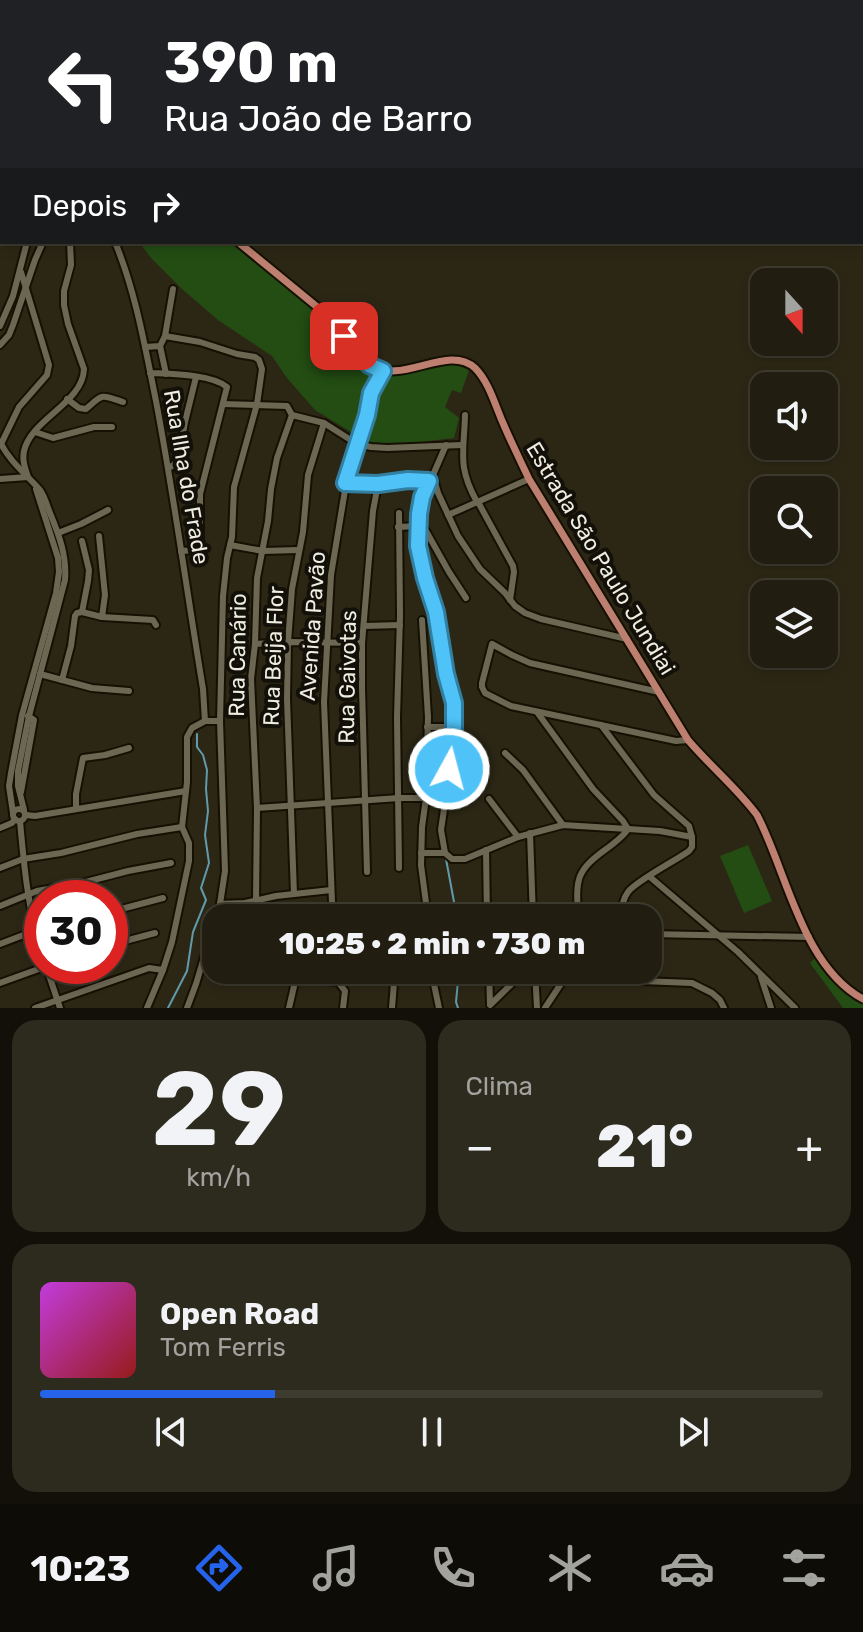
<!DOCTYPE html>
<html lang="pt">
<head>
<meta charset="utf-8">
<style>
  body { margin:0; font-family:Rubik,sans-serif; background:#2d2a1e; color:#f1f3f6; height:100vh; display:flex; flex-direction:column; font-size:30px; white-space:nowrap }
  * { box-sizing:border-box; margin:0 }
  p { font-size:26px; color:#a2a29f }
  .icon { flex:none; width:44px; height:44px; fill:none; stroke:currentColor; stroke-width:2; stroke-linecap:round; stroke-linejoin:round }
  .map { position:relative; height:1008px; overflow:hidden }
  .side { display:flex; flex-direction:column; gap:12px; padding:12px; background:#121009; flex:1 }
  .side>* { flex:none }
  .top-card { position:absolute; left:0px; top:0px; width:864px; height:244px; box-shadow:0 4px 12px #0003,0 0 0 2px #3e3b30; background:#202124; color:#fff; overflow:hidden }
  .needle { width:52px; rotate:159deg }
  .fabs { position:absolute; left:750px; top:268px; display:grid; gap:16px }
  .fabs a { display:grid; place-items:center; width:88px; height:88px; border-radius:16px; background:#211d10; box-shadow:0 4px 12px #0003,0 0 0 2px #3e3b30; font-size:40px }
  .speed { position:absolute; left:24px; top:880px; display:flex; gap:16px; font-size:40px; font-weight:700; text-align:center }
  .speed>* { display:grid; place-content:center; width:104px; height:104px; border-radius:50%; background:#211d10; box-shadow:0 4px 12px #0003,0 0 0 2px #3e3b30; line-height:1 }
  .speed .limit { border:12px solid #d22; background:#fff; color:#111 }
  .pin { position:absolute; display:grid; place-items:center; width:68px; height:68px; color:#fff; margin:-34px; border-radius:16px; box-shadow:0 4px 12px #0006 }
  .me { position:absolute; width:88px; margin:-44px; rotate:7deg; stroke-linejoin:round; filter:drop-shadow(0 0 6px #0008) }
  .turn { display:flex; align-items:center; gap:28px; height:168px; padding:0 32px; font-size:36px }
  .turn .icon { width:104px; height:104px; stroke-width:2.5 }
  .turn b { display:block; font-size:56px; line-height:68px }
  .then { display:flex; align-items:center; height:76px; padding:0 32px; background:#0003; gap:16px; font-size:30px }
  .big { font-size:60px; font-weight:800; line-height:1.1 }
  .side .widget { flex:1; display:flex; flex-direction:column; justify-content:center; gap:12px; min-width:0; padding:0 28px; border-radius:24px; background:#2d2a1e }
  .side .dial { align-items:center; gap:0 }
  .dial b { font-size:104px; line-height:1 }
  .song { display:flex; align-items:center; gap:24px }
  .cover { width:96px; height:96px; border-radius:12px; background:linear-gradient(135deg,hsl(290 70% 55%),hsl(0 70% 35%)) }
  .played { height:8px; border-radius:4px; background:linear-gradient(90deg,#2563eb 30%,#3e3b30 30%) }
  .keys { display:flex; justify-content:space-around; direction:ltr }
  .heat { display:flex; justify-content:space-between; align-items:center; font-size:44px; direction:ltr }
  .side .tiles { flex:1; display:grid; gap:12px; grid-template-columns:1fr 1fr }
  .widget:last-child { grid-column:span 2 }
  .trip { position:absolute; left:202px; top:904px; width:460px; height:80px; border-radius:24px; background:#211d10; box-shadow:0 4px 12px #0003,0 0 0 2px #3e3b30; font-weight:800; line-height:80px; text-align:center }
  .menu { display:flex; height:128px; justify-content:space-around; align-items:center; background:#0d0c06; color:#a2a29f }
  .menu .icon { width:56px; height:56px }
  .menu .active { color:#2563eb }
  .menu b { font-size:36px; color:#f1f3f6 }
  .map>svg:first-child { display:block }
  .green { fill:#234d13 }
  .lines { fill:none; stroke-linecap:round; stroke-linejoin:round }
  .stream { stroke:#609aac; stroke-width:2 }
  .river { stroke:#237795; stroke-width:9 }
  .minor-casing { stroke:#151002; stroke-width:10 }
  .major-casing { stroke:#151002; stroke-width:11 }
  .highway-casing { stroke:#151002; stroke-width:12 }
  .minor { stroke:#6c6753; stroke-width:6 }
  .major { stroke:#bd7f6f; stroke-width:7 }
  .highway { stroke:#f38f82; stroke-width:8 }
  .route-casing { stroke:#337fa1; stroke-width:20 }
  .route { stroke:#4fc3f7; stroke-width:14 }
  .labels { text-anchor:middle; stroke-width:8; stroke-linejoin:round; paint-order:stroke }
  .street-label { font-size:22px; fill:#efede1; stroke:#121008 }
</style>
</head>
<body>
<div class="map">
<svg width="863" height="1008" viewBox="0 0 863 1008">
  <rect width="100%" height="100%" fill="#2c2715"/>
  <g class="green">
    <polygon points="139,242 232,242 321,316 360,365 377,373 365,402 356,435 315,410 287,378 272,356 218,320 182,289 152,259"/>
    <polygon points="455,364 469,370 461,393 452,390 445,407 459,418 454,438 394,445 362,442 376,393 386,376"/>
    <polygon points="748,845 772,901 744,913 720,856"/>
    <polygon points="47,891 47,898 42,898 42,923 36,925 29,895"/>
    <polygon points="817,956 863,1002 863,1008 843,1008 810,963"/>
  </g>
  <g class="lines">
    <g class="stream">
      <polyline points="446,859 457,918"/>
      <polyline points="168,1008 187,971 193,932 206,900 201,888 209,863 205,835 208,811 206,789 207,770 203,755 197,747 197,734"/>
      <polyline points="458,1008 456,1002 459,970"/>
    </g>
    <g class="river">
      <polyline points="840,0 841,2"/>
      <polyline points="862,19 863,20"/>
    </g>
    <g class="minor-casing">
      <g id="minor">
        <polyline points="81,2 82,0"/>
        <path d="M115,242C136,293 145,347 156,401C174,496 187,593 203,689L205,721"/>
        <polyline points="0,326 13,296 27,242"/>
        <polyline points="165,336 200,342 237,354 255,357 259,360 262,369 257,404 234,487 232,537 227,558 223,596 220,721 225,871 220,904 196,984 187,1008"/>
        <polyline points="0,345 9,335 13,325 35,260 43,242"/>
        <polyline points="160,346 166,374"/>
        <polyline points="145,347 160,346 165,336 173,289"/>
        <path d="M150,373C171,374 211,374 227,387L200,494V545L197,550L181,551"/>
        <path d="M67,399L79,408L86,409C103,394 100,394 123,402"/>
        <polyline points="223,404 287,406 292,415 324,423 357,444 371,447 387,448 462,445"/>
        <path d="M465,415C464,453 457,466 477,502"/>
        <polyline points="35,432 53,438 94,427 112,427"/>
        <path d="M0,442C10,462 26,474 40,490C45,497 47,506 50,513C59,535 67,556 65,580L29,716L18,771V786L24,810"/>
        <polyline points="1,444 19,407 47,375 49,365 21,272"/>
        <polyline points="446,445 433,475 438,493 458,536 480,569 505,593 515,606 525,613 541,619 627,639"/>
        <polyline points="168,468 174,465 179,456 185,422 196,377"/>
        <polyline points="433,475 422,497 419,514 418,546 425,578 436,612 446,674 454,703 453,748 441,830 445,853 452,859 465,859 518,837 563,825 660,831 692,837"/>
        <path d="M0,479L28,477C25,468 22,460 24,451C31,419 83,403 84,369L68,324L64,305V291L71,265L70,242"/>
        <polyline points="345,483 378,484 408,480 429,481"/>
        <polyline points="478,502 513,566 514,572 510,600"/>
        <polyline points="399,513 400,616 397,717 399,868"/>
        <polyline points="448,515 529,479"/>
        <polyline points="398,527 418,526 426,531 449,572 466,598"/>
        <polyline points="58,533 81,524 108,510"/>
        <polyline points="99,536 105,595 102,617"/>
        <polyline points="82,541 89,570 88,581 82,612"/>
        <polyline points="230,545 263,551 298,550"/>
        <polyline points="422,620 428,717 426,798 422,827 421,865 428,918"/>
        <polyline points="364,626 400,625"/>
        <polyline points="255,644 288,642 362,643"/>
        <polyline points="40,674 92,688 129,691"/>
        <polyline points="62,680 71,646 75,616 77,613 82,612 102,617 153,620 156,625"/>
        <polyline points="659,692 530,663 512,655 492,644 482,683 482,687 485,693 511,706 676,741 688,740"/>
        <path d="M537,712L593,789L623,821L628,829C623,837 616,841 609,847C575,871 576,878 578,918"/>
        <path d="M601,725L654,795L689,826L692,837V847L689,851C675,861 636,881 628,892C622,900 622,909 621,918"/>
        <polyline points="427,727 454,727"/>
        <polyline points="505,753 523,770 563,825"/>
        <polyline points="21,792 34,720 28,716"/>
        <polyline points="489,799 518,837"/>
        <polyline points="257,808 399,798 426,798"/>
        <circle cx="19" cy="815" r="6"/>
        <polyline points="76,809 76,794 83,758 105,755 129,748"/>
        <polyline points="13,813 9,786 11,773 22,715 56,593 59,572 58,558 36,489"/>
        <polyline points="26,815 35,816 186,791"/>
        <path d="M20,821C24,866 28,910 42,954"/>
        <polyline points="0,828 12,823 15,819"/>
        <polyline points="530,833 533,918"/>
        <polyline points="486,850 487,918"/>
        <polyline points="421,853 445,853"/>
        <polyline points="0,868 23,859 61,853 137,834 182,827"/>
        <polyline points="367,872 362,688 362,643 373,511 378,484"/>
        <polyline points="650,877 738,952 795,1008"/>
        <polyline points="294,894 287,699 288,642 292,589 303,532 308,475 324,423"/>
        <polyline points="256,900 257,808 251,679 255,644 257,578 268,521 271,489 277,458 292,415"/>
        <polyline points="220,904 245,903 276,896 331,890"/>
        <polyline points="0,906 37,891 82,883 128,871 171,863"/>
        <polyline points="110,912 163,898"/>
        <polyline points="330,918 332,902 324,702 331,575 349,466 364,424 371,393 383,371"/>
        <polyline points="648,934 809,937"/>
        <polyline points="0,944 42,928"/>
        <polyline points="110,945 155,933"/>
        <polyline points="46,966 60,1008"/>
        <polyline points="431,970 439,1008"/>
        <polyline points="489,970 490,1004"/>
        <polyline points="535,970 537,1008"/>
        <polyline points="761,977 771,1008"/>
        <polyline points="565,978 692,983 712,993 720,1000 724,1008"/>
        <polyline points="0,983 47,966"/>
        <polyline points="490,1005 526,970"/>
        <polyline points="35,1008 149,968 163,970"/>
        <polyline points="147,1008 163,970 172,942 189,861 189,843 182,827 187,782 187,737 192,728 205,721 220,721"/>
        <polyline points="289,1008 295,982 305,979 338,982 345,991 343,1008"/>
        <polyline points="392,1008 395,970"/>
        <polyline points="545,1008 570,970"/>
      </g>
    </g>
    <g class="major-casing">
      <g id="major">
        <polyline points="107,0 107,2"/>
        <path d="M238,242L327,315L369,365C402,386 448,343 475,368C489,382 495,405 503,423C511,442 520,460 529,479L688,740C710,766 737,788 757,815C787,872 802,966 863,999"/>
      </g>
    </g>
    <g class="highway-casing">
      <g id="highway">
        <polyline points="773,0 774,2"/>
        <polyline points="803,0 804,2"/>
        <polyline points="24,2 24,0"/>
        <polyline points="46,2 46,0"/>
        <polyline points="862,67 863,68"/>
        <polyline points="862,99 863,100"/>
        <polyline points="0,171 2,162"/>
        <polyline points="0,240 2,234"/>
      </g>
    </g>
    <use href="#minor" class="minor"/>
    <use href="#major" class="major"/>
    <use href="#highway" class="highway"/>
  </g>
  <g class="lines">
    <g class="route-casing">
      <polyline id="route" points="344,336 369,365 383,371 371,393 367,415 345,483 378,484 408,480 429,481 422,497 419,514 418,546 425,578 436,612 446,674 454,703 454,727 449,769"/>
    </g>
    <use href="#route" class="route"/>
  </g>
  <g class="labels">
    <g class="street-label">
      <text transform="translate(187 477) rotate(80)" y="8">Rua Ilha do Frade</text>
      <text transform="translate(601 558) rotate(59)" y="8">Estrada São Paulo Jundiai</text>
      <text transform="translate(312 626) rotate(-86)" y="8">Avenida Pavão</text>
      <text transform="translate(237 655) rotate(-89)" y="8">Rua Canário</text>
      <text transform="translate(273 656) rotate(-88)" y="8">Rua Beija Flor</text>
      <text transform="translate(347 677) rotate(-89)" y="8">Rua Gaivotas</text>
    </g>
  </g>
</svg>
<div class="fabs">
<a><svg class="needle" viewBox="-14 -14 28 28"><path d="M0-13l5 13h-10z" fill="#e53935"/><path d="M0 13l5-13h-10z" fill="#a2a29f"/></svg></a>
<a><svg class="icon" aria-label="sound" viewBox="0 0 24 24"><path d="M4 9h4l5-4v14l-5-4H4zM17 9q2 3 0 6"/></svg></a>
<a><svg class="icon" aria-label="search" viewBox="0 0 24 24"><circle cx="10" cy="10" r="6"/><path d="M15 15l6 6"/></svg></a>
<a><svg class="icon" aria-label="layers" viewBox="0 0 24 24"><path d="M12 4l9 5-9 5-9-5zM3 14l9 5 9-5"/></svg></a>
</div>
<div class="speed"><div class="limit">30</div></div>
<div class="pin" style="left:344px;top:336px;background:#d93025"><svg class="icon" aria-label="arrive" viewBox="0 0 24 24"><path d="M6 21V4h12l-3 4 3 4H6"/></svg></div>
<svg class="me" style="left:449px;top:769px" viewBox="-20 -20 40 40"><circle r="17" fill="#4fc3f7" stroke="#fff" stroke-width="3"/><path d="M0-11L8 9 0 5-8 9z" fill="#fff"/></svg>
<div class="trip">10:25 · 2 min · 730 m</div>
<div class="top-card">
<div class="turn"><svg class="icon" aria-label="left" viewBox="0 0 24 24"><path d="M17 20v-9H6M10 6l-5 5 5 5"/></svg><div><b>390 m</b>Rua João de Barro</div></div>
<div class="then">Depois<svg class="icon" aria-label="right" viewBox="0 0 24 24"><path d="M7 20v-9h11M14 6l5 5-5 5"/></svg></div>
</div>
</div>
<section class="side">
<div class="tiles">
<div class="widget dial"><b>29</b><p>km/h</p></div>
<div class="widget"><p>Clima</p>
<div class="heat"><a>−</a><b class="big">21°</b><a>+</a></div>
</div>
<div class="widget">
<div class="song"><i class="cover"></i><div><b>Open Road</b><p>Tom Ferris</p></div></div>
<div class="played"></div>
<div class="keys"><svg class="icon" aria-label="previous" viewBox="0 0 24 24"><path d="M18 5L8 12l10 7zM5 5v14"/></svg><svg class="icon" aria-label="pause" viewBox="0 0 24 24"><path d="M8 5v14M16 5v14"/></svg><svg class="icon" aria-label="next" viewBox="0 0 24 24"><path d="M6 5l10 7-10 7zM19 5v14"/></svg></div>
</div>
</div>
</section>
<nav class="menu">
<b>10:23</b>
<svg class="icon active" aria-label="directions" viewBox="0 0 24 24"><path d="M12 3l9 9-9 9-9-9zM9 14v-3h6M13 9l2 2-2 2"/></svg>
<svg class="icon" aria-label="music" viewBox="0 0 24 24"><path d="M9 18V5l10-2v13"/><circle cx="6" cy="18" r="3"/><circle cx="16" cy="16" r="3"/></svg>
<svg class="icon" aria-label="phone" viewBox="0 0 24 24"><path d="M5 4h4l2 5-3 2q2 4 5 5l2-3 5 2v4C11 20 4 13 5 4z"/></svg>
<svg class="icon" aria-label="climate" viewBox="0 0 24 24"><path d="M12 3v18M4 7l16 10M4 17L20 7"/></svg>
<svg class="icon" aria-label="car" viewBox="0 0 24 24"><path d="M5 17H2v-5l4-1 3-4h7l3 4 3 1v5h-3M9 17h6M6 11h13"/><circle cx="7" cy="17" r="2"/><circle cx="17" cy="17" r="2"/></svg>
<svg class="icon" aria-label="filters" viewBox="0 0 24 24"><path d="M4 7h16M4 17h16"/><circle cx="9" cy="7" r="2"/><circle cx="15" cy="17" r="2"/></svg>
</nav>
</body>
</html>
